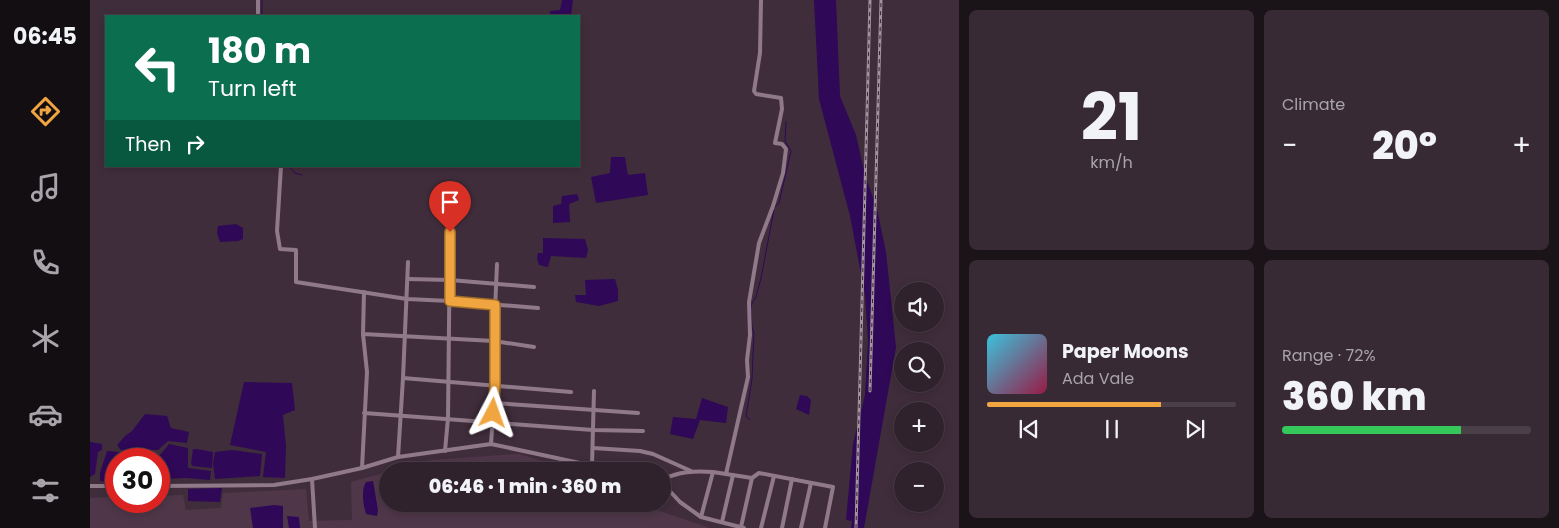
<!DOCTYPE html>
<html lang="en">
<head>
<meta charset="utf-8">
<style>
  body { margin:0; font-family:Poppins,sans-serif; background:#382a34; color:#f1f3f6; height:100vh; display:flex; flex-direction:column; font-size:19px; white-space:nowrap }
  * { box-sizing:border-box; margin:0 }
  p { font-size:16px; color:#a8a4a9 }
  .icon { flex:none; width:28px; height:28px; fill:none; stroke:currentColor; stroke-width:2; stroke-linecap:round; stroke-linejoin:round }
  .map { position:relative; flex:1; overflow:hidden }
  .drawer { display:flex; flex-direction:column; gap:10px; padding:10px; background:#1a1318; width:600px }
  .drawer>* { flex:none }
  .top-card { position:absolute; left:15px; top:15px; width:475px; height:152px; border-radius:0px; box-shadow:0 2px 8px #0003,0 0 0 1px #4b3f48; background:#0b6e4f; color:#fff; overflow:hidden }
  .tools { position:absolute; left:804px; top:282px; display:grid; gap:10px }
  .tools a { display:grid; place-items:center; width:50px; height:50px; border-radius:50%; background:#30222c; box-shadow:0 2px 8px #0003,0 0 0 1px #4b3f48; font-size:25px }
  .speed { position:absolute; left:15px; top:448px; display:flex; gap:10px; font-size:25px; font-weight:700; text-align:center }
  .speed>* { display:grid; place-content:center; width:65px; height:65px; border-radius:50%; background:#30222c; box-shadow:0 2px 8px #0003,0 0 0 1px #4b3f48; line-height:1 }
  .speed .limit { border:8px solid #d22; background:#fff; color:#111 }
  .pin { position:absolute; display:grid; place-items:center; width:42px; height:42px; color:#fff; margin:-51px -21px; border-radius:50% 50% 50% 0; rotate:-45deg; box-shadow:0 0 5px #0007 }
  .pin .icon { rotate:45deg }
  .me { position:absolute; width:55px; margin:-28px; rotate:4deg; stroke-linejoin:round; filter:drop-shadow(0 0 4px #0008) }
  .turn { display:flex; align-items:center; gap:18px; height:105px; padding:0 20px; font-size:22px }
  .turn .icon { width:65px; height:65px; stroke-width:2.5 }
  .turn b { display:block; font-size:35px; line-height:42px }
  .then { display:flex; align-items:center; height:48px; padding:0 20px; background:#0003; gap:10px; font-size:19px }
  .big { font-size:38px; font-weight:800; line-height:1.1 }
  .drawer .tile { flex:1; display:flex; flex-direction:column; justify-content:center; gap:8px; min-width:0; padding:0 18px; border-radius:8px; background:#382a34 }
  .drawer .dial { align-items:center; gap:0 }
  .dial b { font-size:65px; line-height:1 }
  .song { display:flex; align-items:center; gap:15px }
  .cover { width:60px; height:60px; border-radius:8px; background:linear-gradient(135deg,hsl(190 70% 55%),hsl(340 70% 35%)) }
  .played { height:5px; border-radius:2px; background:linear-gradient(90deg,#f1a540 70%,#4b3f48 70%) }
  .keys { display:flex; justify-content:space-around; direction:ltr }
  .heat { display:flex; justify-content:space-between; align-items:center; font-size:28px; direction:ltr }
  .charge { height:8px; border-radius:4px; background:linear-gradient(90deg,#34c759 72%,#4b3f48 0) }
  .drawer .tiles { flex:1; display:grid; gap:10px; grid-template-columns:repeat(2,1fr) }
  .trip { position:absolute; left:289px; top:462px; width:292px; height:50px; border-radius:25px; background:#30222c; box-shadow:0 2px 8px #0003,0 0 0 1px #4b3f48; font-weight:800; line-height:50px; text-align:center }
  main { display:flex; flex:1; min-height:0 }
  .tabs { display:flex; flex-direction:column; width:90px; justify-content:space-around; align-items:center; background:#130e12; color:#a8a4a9 }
  .tabs .icon { width:35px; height:35px }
  .tabs .active { color:#f1a540 }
  .tabs b { font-size:22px; color:#f1f3f6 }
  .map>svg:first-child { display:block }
  .built { fill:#4f3749 }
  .water { fill:#2f0857 }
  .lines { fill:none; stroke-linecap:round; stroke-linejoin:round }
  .stream { stroke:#2f0857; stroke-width:1 }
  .street { stroke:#907a89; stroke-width:4 }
  .rail-casing { stroke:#a2939e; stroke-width:3 }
  .rail { stroke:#362331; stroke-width:1; stroke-dasharray:4; stroke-linecap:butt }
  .route-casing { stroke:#9d6b2a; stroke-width:12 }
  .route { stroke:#f1a540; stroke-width:9 }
</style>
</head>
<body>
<main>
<nav class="tabs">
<b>06:45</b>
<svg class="icon active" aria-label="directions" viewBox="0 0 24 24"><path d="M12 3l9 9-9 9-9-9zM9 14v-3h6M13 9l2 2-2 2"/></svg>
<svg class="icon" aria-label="music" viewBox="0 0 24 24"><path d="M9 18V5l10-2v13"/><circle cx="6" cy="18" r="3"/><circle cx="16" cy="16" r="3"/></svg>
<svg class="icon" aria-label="phone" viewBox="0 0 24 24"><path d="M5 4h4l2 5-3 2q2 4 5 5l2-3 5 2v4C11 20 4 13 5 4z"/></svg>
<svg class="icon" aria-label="climate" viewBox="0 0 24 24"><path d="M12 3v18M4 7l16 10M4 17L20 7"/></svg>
<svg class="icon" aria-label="car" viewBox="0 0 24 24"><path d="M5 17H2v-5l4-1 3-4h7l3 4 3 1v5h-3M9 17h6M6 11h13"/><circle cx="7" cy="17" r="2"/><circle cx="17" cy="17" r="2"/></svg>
<svg class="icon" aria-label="filters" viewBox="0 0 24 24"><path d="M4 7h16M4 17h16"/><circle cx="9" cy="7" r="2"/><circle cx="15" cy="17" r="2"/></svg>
</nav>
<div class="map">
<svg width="869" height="528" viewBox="0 0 869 528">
  <rect width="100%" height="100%" fill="#402d3b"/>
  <g class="built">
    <polygon points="429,454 487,471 301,471 341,460"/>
    <polygon points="297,472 298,504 549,504 620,528 0,528 0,498 26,497 26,501 69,501 69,496 93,495 96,510 131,508 133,493 216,489 219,521 262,520 261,482"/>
  </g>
  <g class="water">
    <polygon points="472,0 483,0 481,16 460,16 460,11 470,10"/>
    <polygon points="724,0 746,0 750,96 766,135 775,175 787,209 796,252 806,347 774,528 761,528 762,521 756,520 763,444 775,395 778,341 775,295 760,216 729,99"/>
    <polygon points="521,157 535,157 538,175 555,173 558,195 506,203 501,177 520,173"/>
    <polygon points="487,194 489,200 479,204 480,222 463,223 463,206 471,204 472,196"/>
    <polygon points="146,224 153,228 153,239 148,241 130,242 127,233 128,226"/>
    <polygon points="453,238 495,239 498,250 496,258 461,256 458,267 449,265 447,258 448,253 453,253"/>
    <polygon points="525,279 528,290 528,301 509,306 486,302 485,295 496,295 495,280"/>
    <polygon points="154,382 202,383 205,410 193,415 196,446 195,478 173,477 176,452 140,445"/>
    <polygon points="710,395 717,396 721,400 719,415 706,409"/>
    <polygon points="612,398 638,407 636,423 610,420 603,439 580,434 583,417 606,419"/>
    <polygon points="55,414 77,416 81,428 99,432 97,443 78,441 68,450 31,450 27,445 35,436 42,431"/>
    <polygon points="0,442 12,444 12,450 8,452 5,474 0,477"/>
    <polygon points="79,444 98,448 98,468 121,471 120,480 97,478 69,479 69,459 26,459 26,481 10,481 10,473 17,451 70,455"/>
    <polygon points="103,449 107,449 123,452 122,468 102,466 101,463"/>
    <polygon points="142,450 172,454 170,476 125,479 123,464 125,452"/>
    <path d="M283,481L288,510L287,516L276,514C273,504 271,490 276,482Z"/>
    <polygon points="132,488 130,502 98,501 98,489"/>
    <polygon points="184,505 193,506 193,528 163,528 160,508"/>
    <polygon points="197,516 209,517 210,528 199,528"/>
  </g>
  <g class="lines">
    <g class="stream">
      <polyline points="172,16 172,0"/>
      <polyline points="198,166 205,173 212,175"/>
      <polyline points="685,207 689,203 701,151 695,141 696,122"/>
      <polyline points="660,420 656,416 662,379 664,333 662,327 661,309 662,303 666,297 671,278 684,210"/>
    </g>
    <g class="street">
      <polyline points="168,16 168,0"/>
      <polyline points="191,166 187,231 190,249 206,250 206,282 317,299 360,301 448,308"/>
      <polyline points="318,279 360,280 444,287"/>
      <polyline points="274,292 273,334 404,341 444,347"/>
      <polyline points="313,378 481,392"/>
      <polyline points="404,403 548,413"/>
      <polyline points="274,413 503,430 553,431"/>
      <polyline points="401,444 405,385 405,311 407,264"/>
      <polyline points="503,448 550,451 563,454 601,471"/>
      <polyline points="355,451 358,418 360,232"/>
      <polyline points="308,457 313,378 318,262"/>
      <polyline points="502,465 504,391"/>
      <polyline points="272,468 277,372 273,334"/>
      <polyline points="636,474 658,377 657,360 660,335 659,302 669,243 683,206 693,173 696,149 692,144 685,143 692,109 691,98 666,94 664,91 670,53 671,0"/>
      <polyline points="222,479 225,528"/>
      <path d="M572,480C589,471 605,471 623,472"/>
      <polyline points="0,486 26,486"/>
      <polyline points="69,486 184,485 222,479 272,468 308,457 401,444 527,471"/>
      <polyline points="572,486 577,488 590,502 611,517 654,528"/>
      <polyline points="611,517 623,472 662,478 669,473 743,487 735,528"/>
      <polyline points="632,522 643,475"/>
      <polyline points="651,527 662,478"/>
      <polyline points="671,528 684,476"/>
      <polyline points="692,528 702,479"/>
      <polyline points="711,528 721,483"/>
    </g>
    <g class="rail-casing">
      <g id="rail">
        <polyline points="780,391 791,0"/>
        <polyline points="766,528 780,0"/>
      </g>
    </g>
    <use href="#rail" class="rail"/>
  </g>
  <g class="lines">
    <g class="route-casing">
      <polyline id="route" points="360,232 360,301 405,305 405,386 403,413"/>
    </g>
    <use href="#route" class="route"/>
  </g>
</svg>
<div class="tools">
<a><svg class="icon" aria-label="sound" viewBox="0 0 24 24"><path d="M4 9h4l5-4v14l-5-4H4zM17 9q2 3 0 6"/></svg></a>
<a><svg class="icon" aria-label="search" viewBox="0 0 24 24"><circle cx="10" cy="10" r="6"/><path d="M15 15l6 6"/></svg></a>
<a>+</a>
<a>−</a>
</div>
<div class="speed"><div class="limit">30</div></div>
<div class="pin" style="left:360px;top:232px;background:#d93025"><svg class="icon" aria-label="arrive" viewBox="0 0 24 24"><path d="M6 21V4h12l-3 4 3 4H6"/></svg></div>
<svg class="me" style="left:403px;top:413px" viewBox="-20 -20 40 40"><path d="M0-17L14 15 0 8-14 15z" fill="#f1a540" stroke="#fff" stroke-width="4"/></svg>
<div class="trip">06:46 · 1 min · 360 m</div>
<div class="top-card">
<div class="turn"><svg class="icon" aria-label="left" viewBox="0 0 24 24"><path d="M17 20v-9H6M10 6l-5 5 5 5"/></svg><div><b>180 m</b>Turn left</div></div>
<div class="then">Then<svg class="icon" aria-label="right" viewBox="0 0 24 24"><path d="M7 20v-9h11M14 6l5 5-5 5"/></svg></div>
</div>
</div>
<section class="drawer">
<div class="tiles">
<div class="tile dial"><b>21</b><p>km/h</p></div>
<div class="tile"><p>Climate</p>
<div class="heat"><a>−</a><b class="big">20°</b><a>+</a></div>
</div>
<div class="tile">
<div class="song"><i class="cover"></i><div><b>Paper Moons</b><p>Ada Vale</p></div></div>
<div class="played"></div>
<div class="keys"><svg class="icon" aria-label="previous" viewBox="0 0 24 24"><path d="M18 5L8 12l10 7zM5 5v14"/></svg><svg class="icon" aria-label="pause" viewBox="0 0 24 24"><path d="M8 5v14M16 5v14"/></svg><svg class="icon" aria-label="next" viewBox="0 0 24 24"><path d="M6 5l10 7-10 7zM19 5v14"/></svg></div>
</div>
<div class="tile"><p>Range · 72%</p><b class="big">360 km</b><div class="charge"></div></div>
</div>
</section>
</main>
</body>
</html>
